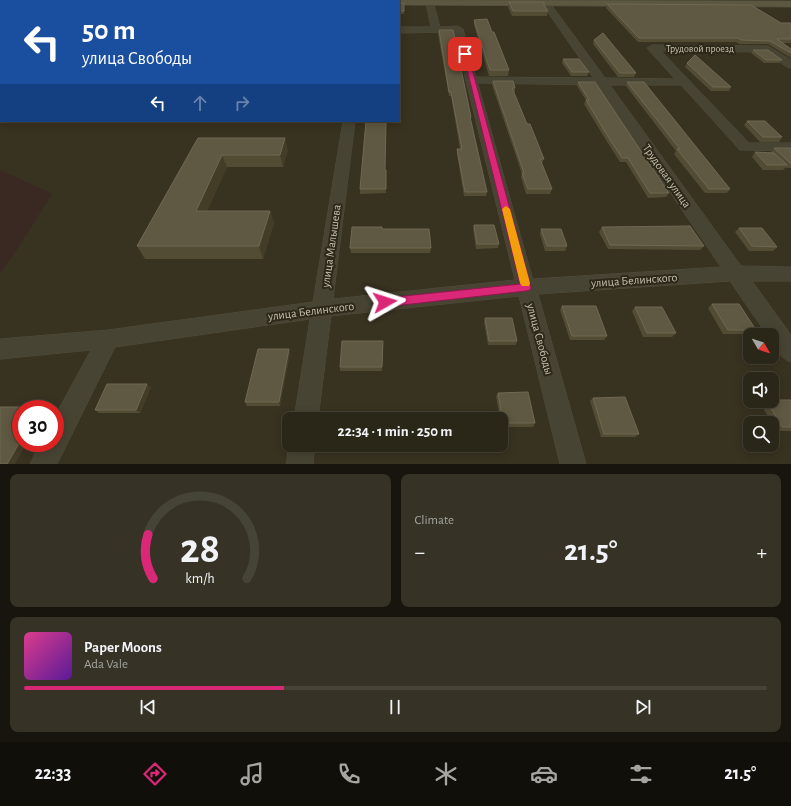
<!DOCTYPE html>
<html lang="en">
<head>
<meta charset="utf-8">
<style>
  body { margin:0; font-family:"Alegreya Sans",sans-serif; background:#363225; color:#f1f3f6; height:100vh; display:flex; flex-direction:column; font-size:15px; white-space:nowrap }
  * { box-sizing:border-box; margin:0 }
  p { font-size:13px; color:#a5a5a2 }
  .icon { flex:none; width:22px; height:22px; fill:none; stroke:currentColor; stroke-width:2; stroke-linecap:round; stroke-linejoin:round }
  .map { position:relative; height:464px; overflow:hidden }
  .sheet { display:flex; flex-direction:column; gap:10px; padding:10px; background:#17150d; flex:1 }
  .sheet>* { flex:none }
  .banner { position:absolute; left:0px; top:0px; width:400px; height:122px; box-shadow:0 2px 10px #0003,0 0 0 1px #464337; background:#1a4fa0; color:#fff; overflow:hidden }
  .needle { width:26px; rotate:129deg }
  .fabs { position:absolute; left:743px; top:328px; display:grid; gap:8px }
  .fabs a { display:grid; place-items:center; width:36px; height:36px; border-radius:8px; background:#2a2618; box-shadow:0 2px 10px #0003,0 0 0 1px #464337; font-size:20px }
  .speed { position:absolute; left:12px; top:400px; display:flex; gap:8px; font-size:20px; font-weight:700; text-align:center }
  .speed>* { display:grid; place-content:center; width:52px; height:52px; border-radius:50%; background:#2a2618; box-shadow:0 2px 10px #0003,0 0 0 1px #464337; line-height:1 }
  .speed .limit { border:6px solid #d22; background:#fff; color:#111 }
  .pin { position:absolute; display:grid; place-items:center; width:34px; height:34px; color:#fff; margin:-17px; border-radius:8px; box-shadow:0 2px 6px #0006 }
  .me { position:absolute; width:44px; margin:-22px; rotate:84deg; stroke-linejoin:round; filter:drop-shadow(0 0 3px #0008) }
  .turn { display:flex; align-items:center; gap:14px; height:84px; padding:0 16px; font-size:18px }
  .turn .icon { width:52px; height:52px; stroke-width:2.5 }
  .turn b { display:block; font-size:28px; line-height:34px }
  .lanes { display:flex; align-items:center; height:38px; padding:0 16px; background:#0003; justify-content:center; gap:20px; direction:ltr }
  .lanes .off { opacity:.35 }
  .big { font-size:30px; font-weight:700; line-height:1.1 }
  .sheet .card { flex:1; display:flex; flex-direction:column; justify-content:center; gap:6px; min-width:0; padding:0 14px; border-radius:8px; background:#363225 }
  .sheet .dial { align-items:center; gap:0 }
  .dial svg { height:104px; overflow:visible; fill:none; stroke:#464337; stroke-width:7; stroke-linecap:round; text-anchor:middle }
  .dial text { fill:#f1f3f6; stroke:none }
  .song { display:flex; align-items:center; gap:12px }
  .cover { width:48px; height:48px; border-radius:6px; background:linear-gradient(135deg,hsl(330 70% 55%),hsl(270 70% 35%)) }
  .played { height:4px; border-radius:2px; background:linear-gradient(90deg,#db2777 35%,#464337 35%) }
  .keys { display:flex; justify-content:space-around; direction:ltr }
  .heat { display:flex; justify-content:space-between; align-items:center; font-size:22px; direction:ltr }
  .sheet .tiles { flex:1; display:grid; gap:10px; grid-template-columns:1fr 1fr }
  .card:last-child { grid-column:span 2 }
  .trip { position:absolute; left:282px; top:412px; width:226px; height:40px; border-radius:8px; background:#2a2618; box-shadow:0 2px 10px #0003,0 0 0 1px #464337; font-weight:700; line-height:40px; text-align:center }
  .menu { display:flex; height:64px; justify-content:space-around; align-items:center; background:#110f0a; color:#a5a5a2 }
  .menu .icon { width:28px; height:28px }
  .menu .on { color:#db2777 }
  .menu b { font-size:18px; color:#f1f3f6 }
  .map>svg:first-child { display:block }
  .green { fill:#392922 }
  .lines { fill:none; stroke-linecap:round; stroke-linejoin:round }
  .stream { fill:#352e13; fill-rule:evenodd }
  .street-casing { stroke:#524e3d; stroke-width:1 }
  .secondary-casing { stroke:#524e3d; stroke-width:1 }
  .street { fill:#484433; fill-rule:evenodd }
  .secondary { fill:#5b5741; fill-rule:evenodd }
  .wall { fill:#534c35 }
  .shaded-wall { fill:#433c27 }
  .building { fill:#5f5842; stroke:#6f6953 }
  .route { fill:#db2777; stroke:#8e194d }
  .slow { fill:#f59e0b }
  .labels { text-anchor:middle; stroke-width:4; stroke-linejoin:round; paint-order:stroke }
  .far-street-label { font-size:10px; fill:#c5c1ad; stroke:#2d2819 }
  .street-label { font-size:12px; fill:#c5c1ad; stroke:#2d2819 }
</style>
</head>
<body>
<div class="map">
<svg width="791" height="464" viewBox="0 0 791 464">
  <rect width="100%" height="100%" fill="#383220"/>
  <polygon class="green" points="0,170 52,194 16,251 0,273"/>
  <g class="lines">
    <rect class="stream" x="0" y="6" width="1" height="2"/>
    <g class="street-casing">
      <g id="street">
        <polygon points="13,0 39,0 12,1"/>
        <path d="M540,0H548L605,78L675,79L647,48L652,45L768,46L791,60V68L787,67L766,52L661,51L749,143H791V151L740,150L681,85H610L741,266L791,267V281H752L791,335V362C780,358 772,347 772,335H767L730,281L538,294L586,464H560L519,296L331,316L318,419H294L310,319L115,347L57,464H30L40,443H55V416L91,350L0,359V339L108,330L313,302L343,121H355L333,299L515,280L454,32L399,33V27H431L426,3L430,1H433L440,27L458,26L463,29L476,77L593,78ZM478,83L597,85L721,267L533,279Z"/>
        <polygon points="289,445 315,445 313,464 287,464"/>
      </g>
    </g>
    <g class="secondary-casing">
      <g id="secondary">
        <polygon points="34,0 46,0 34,1"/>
        <rect x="72" y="0" width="109" height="1"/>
        <polygon points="395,0 791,1 791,7 399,5 399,1 394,1"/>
        <rect x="0" y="25" width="1" height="8"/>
      </g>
    </g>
    <use href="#street" class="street"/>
    <use href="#secondary" class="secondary"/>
  </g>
  <g class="wall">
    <polygon points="509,2 544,5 548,11 547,16 512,16 508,7"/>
    <rect x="399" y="3" width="5" height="11"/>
    <polygon points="607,4 781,23 791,23 791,43 783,43 791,49 791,58 768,44 739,44 736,42 638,42 606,8"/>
    <polygon points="474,20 509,70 508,76 489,76 474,25"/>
    <polygon points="439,30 471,117 471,120 487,192 486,196 464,196 457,154 457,149 460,149 451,96 449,96 438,34"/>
    <polygon points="594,40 636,73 634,77 618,77 593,44"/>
    <polygon points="753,50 782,60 779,63 764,63 751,53"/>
    <polygon points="563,59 589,72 587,76 571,76 562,63"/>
    <polygon points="687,63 731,87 729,91 711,91 685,67"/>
    <polygon points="493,81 515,88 515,92 514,92 527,124 544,159 542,163 552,189 550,194 526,194 521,177 522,174 492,85"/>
    <polygon points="578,82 669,193 666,197 648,198 626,162 620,162 606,140 584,104 586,100 577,86"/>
    <polygon points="627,82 730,189 727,193 705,193 674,154 676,151 626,86"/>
    <polygon points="747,121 782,137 779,142 760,142 744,125"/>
    <polygon points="198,138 288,150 283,167 227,167 207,211 270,211 274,223 263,259 145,259 137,246"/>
    <polygon points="774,148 791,148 791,168 786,168 786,167 783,170 763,170 752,157 755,152 771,153 771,152"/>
    <polygon points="385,170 386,170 386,193 360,194 360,189"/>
    <polygon points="474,225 499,244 498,248 476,249 473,229"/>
    <polygon points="602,227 704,246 700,250 608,249 599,232"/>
    <polygon points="739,228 777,247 773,251 749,251 735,232"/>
    <polygon points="382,229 431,248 430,253 351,253 350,248"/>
    <polygon points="541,229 567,246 565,251 545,251 540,234"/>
    <polygon points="712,304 756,330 752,334 723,334 708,308"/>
    <polygon points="562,306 607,336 604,340 570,340 560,310"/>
    <polygon points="635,307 676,333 672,337 643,337 632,311"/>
    <polygon points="485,318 517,341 516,345 488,345 484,322"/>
    <polygon points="383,345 382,371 340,371 340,367"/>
    <polygon points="290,353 280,406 247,406 245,402"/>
    <polygon points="151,387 140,413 99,413 95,410"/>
    <polygon points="498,393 535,423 533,427 501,427 501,419 500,419 496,396"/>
    <polygon points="593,398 639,434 635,437 601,437 590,401"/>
    <polygon points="791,400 791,431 776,431 761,404 765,401"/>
  </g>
  <g class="shaded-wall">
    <polygon points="285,138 288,150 283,167 280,155"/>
    <polygon points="222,155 227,167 202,223 196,211"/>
    <polygon points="270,211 274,223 263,259 259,246"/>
    <polygon points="289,349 290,353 280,406 279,402"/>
    <polygon points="147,384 151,387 140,413 136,410"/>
    <polygon points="21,440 21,443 27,443 15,464 7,464"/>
  </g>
  <g class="building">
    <polygon points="239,0 265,0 265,1 238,1"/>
    <polygon points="296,0 364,0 364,1 295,1"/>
    <rect x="387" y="0" width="11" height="1"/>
    <polygon points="509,2 544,2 544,5 548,11 513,11"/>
    <rect x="399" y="3" width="5" height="8"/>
    <polygon points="607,4 751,5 781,23 791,23 791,39 777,39 791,49 791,53 770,41 741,40 738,38 639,38"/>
    <polygon points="487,19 492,32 494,32 509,70 490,70 474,20"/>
    <polygon points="439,30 453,30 471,117 470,117 487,192 465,192 457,149 462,149 451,92 449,92"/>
    <polygon points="603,33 636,73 620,73 594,40"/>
    <polygon points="753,50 768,50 782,60 766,60"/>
    <polygon points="695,55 731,87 713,87 687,63"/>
    <polygon points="563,59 579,59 589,72 572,72"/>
    <polygon points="493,81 513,81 515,88 512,88 527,124 530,124 544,159 540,159 552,189 528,189 522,173 524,173"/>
    <polygon points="578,82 595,82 669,193 650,193 628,158 622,158 607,135 586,100 589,100"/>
    <polygon points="627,82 644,82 730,189 709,189 677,149 680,149"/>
    <polygon points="366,121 386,121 385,170 386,170 386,189 360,189"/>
    <polygon points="747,121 765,121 782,137 763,137"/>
    <polygon points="198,138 285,138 280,155 222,155 196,211 270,211 259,246 137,246"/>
    <polygon points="774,148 791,148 791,163 790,163"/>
    <polygon points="755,152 774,153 787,165 767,165"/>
    <polygon points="474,225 494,225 499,244 477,244"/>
    <polygon points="690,226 704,246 610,245 602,227"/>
    <polygon points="352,227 382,227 382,229 429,229 431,248 350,248"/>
    <polygon points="739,228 762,228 777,247 752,246"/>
    <polygon points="541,229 561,229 567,246 547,246"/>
    <polygon points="712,304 739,304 756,330 728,330"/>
    <polygon points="562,306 596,306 607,336 572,336"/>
    <polygon points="635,307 662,307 676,333 647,333"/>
    <polygon points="485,318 512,318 517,341 489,341"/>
    <polygon points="342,341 383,341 382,367 340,367"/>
    <polygon points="258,349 289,349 279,402 245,402"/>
    <polygon points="107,384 147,384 136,410 95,410"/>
    <polygon points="528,392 535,423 503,423 498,393"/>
    <polygon points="625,397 639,434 604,434 593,398"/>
    <polygon points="772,400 791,400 791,427 782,427 767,401 772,401"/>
    <polygon points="0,407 40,407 39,409 21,409 21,440 7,464 0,464"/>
  </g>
  <polygon class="route" points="463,53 468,54 531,287 530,290 526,291 385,307 381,306 379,302 381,299 385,298 520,284"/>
  <polygon class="slow" points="506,206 510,209 530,283 529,286 522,286 520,283 502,209"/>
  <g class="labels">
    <g class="far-street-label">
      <text x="700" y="52">Трудовой проезд</text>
    </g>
    <g class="street-label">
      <text transform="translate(667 176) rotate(55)" y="4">Трудовая улица</text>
      <text transform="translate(331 246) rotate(-82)" y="4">улица Малышева</text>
      <text transform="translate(634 280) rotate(-4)" y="4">улица Белинского</text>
      <text transform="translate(311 311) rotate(-7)" y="4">улица Белинского</text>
      <text transform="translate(540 339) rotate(75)" y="4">улица Свободы</text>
    </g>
  </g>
</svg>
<div class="fabs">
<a><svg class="needle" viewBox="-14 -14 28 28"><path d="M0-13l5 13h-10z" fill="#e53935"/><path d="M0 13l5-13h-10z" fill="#a5a5a2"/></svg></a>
<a><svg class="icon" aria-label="sound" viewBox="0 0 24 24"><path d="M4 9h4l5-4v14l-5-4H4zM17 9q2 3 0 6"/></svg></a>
<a><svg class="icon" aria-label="search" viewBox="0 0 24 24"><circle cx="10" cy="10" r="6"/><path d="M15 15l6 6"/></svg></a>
</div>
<div class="speed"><div class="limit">30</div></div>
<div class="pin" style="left:465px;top:54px;background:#d93025"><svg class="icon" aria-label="arrive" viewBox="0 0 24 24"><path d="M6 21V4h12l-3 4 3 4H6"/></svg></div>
<svg class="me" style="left:385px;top:302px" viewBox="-20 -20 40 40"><path d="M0-17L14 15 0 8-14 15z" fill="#db2777" stroke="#fff" stroke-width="4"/></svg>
<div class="trip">22:34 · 1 min · 250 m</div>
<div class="banner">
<div class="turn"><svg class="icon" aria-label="left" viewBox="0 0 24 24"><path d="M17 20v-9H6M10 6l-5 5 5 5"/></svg><div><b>50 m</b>улица Свободы</div></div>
<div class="lanes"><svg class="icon" aria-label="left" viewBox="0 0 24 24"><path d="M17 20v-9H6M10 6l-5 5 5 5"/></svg><svg class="icon off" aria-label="ahead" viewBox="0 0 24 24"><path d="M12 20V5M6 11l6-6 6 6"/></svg><svg class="icon off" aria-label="right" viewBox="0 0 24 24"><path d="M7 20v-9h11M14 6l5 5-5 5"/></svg></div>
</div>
</div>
<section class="sheet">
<div class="tiles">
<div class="card dial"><svg viewBox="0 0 100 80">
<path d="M14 69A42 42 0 1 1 86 69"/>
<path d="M14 69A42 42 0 0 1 10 35" stroke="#db2777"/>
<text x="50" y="56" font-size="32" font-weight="700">28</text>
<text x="50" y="72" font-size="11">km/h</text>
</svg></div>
<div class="card"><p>Climate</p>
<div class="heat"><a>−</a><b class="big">21.5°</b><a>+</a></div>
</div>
<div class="card">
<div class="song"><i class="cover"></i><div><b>Paper Moons</b><p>Ada Vale</p></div></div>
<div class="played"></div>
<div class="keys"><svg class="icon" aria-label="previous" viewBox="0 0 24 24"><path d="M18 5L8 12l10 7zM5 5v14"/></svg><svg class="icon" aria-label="pause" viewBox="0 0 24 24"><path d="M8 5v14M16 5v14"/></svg><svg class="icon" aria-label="next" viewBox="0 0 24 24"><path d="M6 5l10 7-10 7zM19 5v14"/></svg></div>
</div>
</div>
</section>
<nav class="menu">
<b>22:33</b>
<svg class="icon on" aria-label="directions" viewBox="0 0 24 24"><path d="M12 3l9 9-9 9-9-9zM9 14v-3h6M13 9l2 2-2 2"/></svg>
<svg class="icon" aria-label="music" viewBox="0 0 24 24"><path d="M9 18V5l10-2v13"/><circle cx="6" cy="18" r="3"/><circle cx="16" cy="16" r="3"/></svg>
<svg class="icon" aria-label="phone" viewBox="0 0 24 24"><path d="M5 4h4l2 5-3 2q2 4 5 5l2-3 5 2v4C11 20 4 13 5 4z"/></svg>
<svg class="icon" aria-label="climate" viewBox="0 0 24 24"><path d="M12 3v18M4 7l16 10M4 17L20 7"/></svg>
<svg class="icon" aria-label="car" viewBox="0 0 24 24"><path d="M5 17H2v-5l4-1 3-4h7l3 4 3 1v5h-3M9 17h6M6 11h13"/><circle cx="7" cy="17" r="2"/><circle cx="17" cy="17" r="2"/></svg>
<svg class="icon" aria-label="filters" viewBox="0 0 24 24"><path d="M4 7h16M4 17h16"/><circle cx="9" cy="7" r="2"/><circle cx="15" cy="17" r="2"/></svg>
<b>21.5°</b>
</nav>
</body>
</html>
